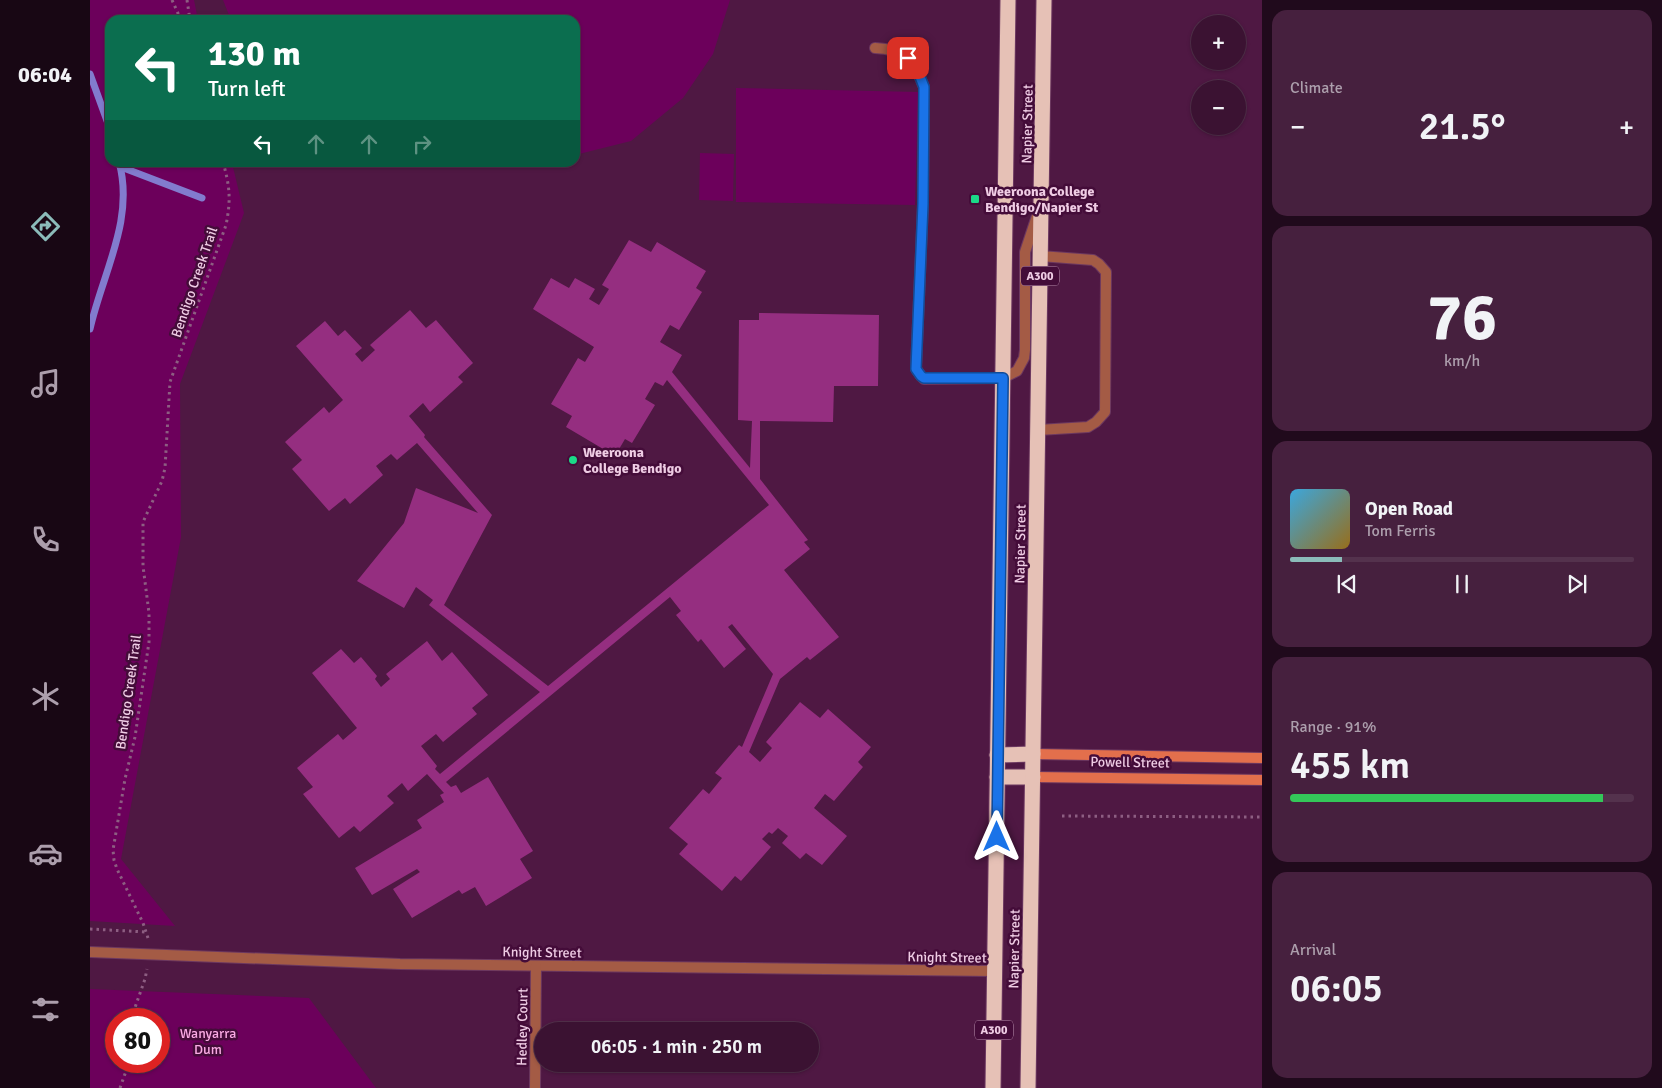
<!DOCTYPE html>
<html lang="en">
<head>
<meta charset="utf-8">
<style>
  body { margin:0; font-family:Signika,sans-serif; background:#46203e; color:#f1f3f6; height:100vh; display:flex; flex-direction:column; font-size:19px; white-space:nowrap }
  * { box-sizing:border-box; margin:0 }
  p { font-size:16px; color:#ac9eac }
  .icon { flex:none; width:28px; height:28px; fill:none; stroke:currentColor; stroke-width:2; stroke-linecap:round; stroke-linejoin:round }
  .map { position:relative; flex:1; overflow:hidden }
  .details { display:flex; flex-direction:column; gap:10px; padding:10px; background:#200a1c; width:400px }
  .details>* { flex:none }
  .banner { position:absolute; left:15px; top:15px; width:475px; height:152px; border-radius:15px; box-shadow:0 1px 4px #0004,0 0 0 1px #54324d; background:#0b6e4f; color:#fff; overflow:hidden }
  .fabs { position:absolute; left:1101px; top:15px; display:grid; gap:10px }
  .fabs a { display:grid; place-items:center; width:55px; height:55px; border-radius:50%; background:#3b1232; box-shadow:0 1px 4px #0004,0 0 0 1px #54324d; font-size:25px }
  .speed { position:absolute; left:15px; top:1008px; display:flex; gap:10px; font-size:25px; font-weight:700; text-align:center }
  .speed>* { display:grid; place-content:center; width:65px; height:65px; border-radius:50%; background:#3b1232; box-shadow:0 1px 4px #0004,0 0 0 1px #54324d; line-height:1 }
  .speed .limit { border:8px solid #d22; background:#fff; color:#111 }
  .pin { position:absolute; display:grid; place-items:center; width:42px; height:42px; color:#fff; margin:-21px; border-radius:10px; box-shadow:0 2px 8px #0006 }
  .me { position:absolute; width:55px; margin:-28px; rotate:0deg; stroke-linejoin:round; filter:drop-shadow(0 0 4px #0008) }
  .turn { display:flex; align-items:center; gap:18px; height:105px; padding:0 20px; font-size:22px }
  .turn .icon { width:65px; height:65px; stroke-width:2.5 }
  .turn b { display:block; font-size:35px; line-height:42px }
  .lanes { display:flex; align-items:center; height:48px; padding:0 20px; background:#0003; justify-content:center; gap:25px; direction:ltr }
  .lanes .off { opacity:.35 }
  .big { font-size:38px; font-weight:600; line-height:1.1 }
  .details .widget { flex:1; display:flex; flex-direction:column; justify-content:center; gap:8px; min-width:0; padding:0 18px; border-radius:15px; background:#46203e }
  .details .dial { align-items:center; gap:0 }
  .dial b { font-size:65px; line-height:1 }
  .song { display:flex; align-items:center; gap:15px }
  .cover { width:60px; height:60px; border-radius:8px; background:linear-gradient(135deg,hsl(200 70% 55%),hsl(40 70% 35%)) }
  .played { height:5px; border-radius:2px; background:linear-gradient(90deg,#8bbbb9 15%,#54324d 15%) }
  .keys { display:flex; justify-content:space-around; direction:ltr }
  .heat { display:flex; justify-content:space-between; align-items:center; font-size:28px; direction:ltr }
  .charge { height:8px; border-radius:4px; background:linear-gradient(90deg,#34c759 91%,#54324d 0) }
  .trip { position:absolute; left:444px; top:1022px; width:285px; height:50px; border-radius:25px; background:#3b1232; box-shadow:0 1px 4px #0004,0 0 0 1px #54324d; font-weight:600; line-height:50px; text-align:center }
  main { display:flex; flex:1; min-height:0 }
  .menu { display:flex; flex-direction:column; width:90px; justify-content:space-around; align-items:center; background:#180714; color:#ac9eac }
  .menu .icon { width:35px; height:35px }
  .menu .selected { color:#8bbbb9 }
  .menu b { font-size:22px; color:#f1f3f6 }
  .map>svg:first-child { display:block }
  .green { fill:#6c005b; fill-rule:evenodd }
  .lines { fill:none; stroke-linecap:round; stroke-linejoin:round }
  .stream { stroke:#827bce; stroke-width:7 }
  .building { fill:#952e80 }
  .lane-casing { stroke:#6c3860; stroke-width:12 }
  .street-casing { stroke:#6c3860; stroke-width:12 }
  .secondary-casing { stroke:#6c3860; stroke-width:12 }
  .highway-casing { stroke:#6c3860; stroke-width:17 }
  .path { stroke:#8d5e82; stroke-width:3; stroke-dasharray:2.5 4; stroke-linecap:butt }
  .lane { stroke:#a45b45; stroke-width:10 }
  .street { stroke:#a45b45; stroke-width:10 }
  .secondary { stroke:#e36f4c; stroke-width:10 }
  .highway { stroke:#e6c1b6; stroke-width:15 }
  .route-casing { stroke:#114b97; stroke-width:12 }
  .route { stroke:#1a73e8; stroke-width:9 }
  .poi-dot { fill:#1bd988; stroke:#440c39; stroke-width:2 }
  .labels { text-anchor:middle; stroke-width:5; stroke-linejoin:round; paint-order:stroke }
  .shield { fill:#440c39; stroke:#bc92b1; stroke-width:1 }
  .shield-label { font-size:12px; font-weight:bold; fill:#efcce4 }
  .street-label { font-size:14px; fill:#efcce4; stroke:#440c39 }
  .poi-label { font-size:14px; font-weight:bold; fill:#efcce4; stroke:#440c39; text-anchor:start }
  .park-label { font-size:14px; fill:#faaae4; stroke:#440c39 }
</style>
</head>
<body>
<main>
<nav class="menu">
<b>06:04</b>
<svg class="icon selected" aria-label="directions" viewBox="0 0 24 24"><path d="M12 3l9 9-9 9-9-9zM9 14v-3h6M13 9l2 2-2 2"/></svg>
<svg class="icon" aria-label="music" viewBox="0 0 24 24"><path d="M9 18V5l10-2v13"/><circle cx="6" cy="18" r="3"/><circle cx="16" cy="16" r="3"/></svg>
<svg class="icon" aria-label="phone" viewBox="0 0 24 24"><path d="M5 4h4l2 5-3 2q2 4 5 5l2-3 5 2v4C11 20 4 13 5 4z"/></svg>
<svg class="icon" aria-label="climate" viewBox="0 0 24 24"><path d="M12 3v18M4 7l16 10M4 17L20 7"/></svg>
<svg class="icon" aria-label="car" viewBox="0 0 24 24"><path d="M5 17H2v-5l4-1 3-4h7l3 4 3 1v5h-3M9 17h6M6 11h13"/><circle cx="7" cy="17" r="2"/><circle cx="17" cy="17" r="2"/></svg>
<svg class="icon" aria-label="filters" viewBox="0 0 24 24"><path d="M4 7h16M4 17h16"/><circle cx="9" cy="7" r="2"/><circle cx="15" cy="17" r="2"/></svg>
</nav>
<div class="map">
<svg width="1172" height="1088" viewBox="0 0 1172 1088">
  <rect width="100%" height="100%" fill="#4f1843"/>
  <g class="green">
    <polygon points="0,0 104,0 108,20 20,20 20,162 142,163 154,213 90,384 91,537 31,859 85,926 0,921"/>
    <polygon points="133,0 640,0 623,54 593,98 541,141 485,155 485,20 141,20"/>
    <polygon points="646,88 828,92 825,205 646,202"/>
    <polygon points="610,153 644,154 643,201 609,200"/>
    <path d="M0,989L219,998L286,1088H0ZM26,1019H69V1061H26Z"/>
  </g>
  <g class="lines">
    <g class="stream">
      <polyline points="0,74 20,129"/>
      <polyline points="31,167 112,198"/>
      <path d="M0,329C12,274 45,220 29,162"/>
    </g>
  </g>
  <polygon class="building" points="539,240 561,252 567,242 616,271 606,288 612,292 589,330 580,325 570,342 592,355 582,372 660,468 662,421 648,420 649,320 669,320 669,313 789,315 788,386 744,386 743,422 670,421 670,479 718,540 714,542 720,549 694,570 749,637 720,660 717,657 690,679 659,752 670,762 682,748 676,742 710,702 730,718 738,709 781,747 768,762 773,767 744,801 735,794 724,808 757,836 732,865 716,853 710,859 692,843 698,836 688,828 682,834 679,832 672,839 681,847 651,881 645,876 632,891 589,854 598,844 579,828 613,789 619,794 632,778 625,773 649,745 652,747 683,674 642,624 638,627 656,649 634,668 611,639 608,642 586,615 591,611 580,597 356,782 361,787 366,785 371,793 398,777 443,851 430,859 442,878 396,906 385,887 372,894 369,890 322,918 303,889 330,872 327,869 282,895 265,868 332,828 327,820 354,802 350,795 354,793 337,774 318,791 312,783 297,796 304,803 270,832 264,826 249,838 213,794 223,787 207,768 248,734 253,740 267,728 222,673 251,649 264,663 271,657 287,676 285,679 291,687 300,679 296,674 337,641 352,661 362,652 398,695 382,708 387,714 353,742 346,734 331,746 347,766 345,769 350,774 450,692 339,605 343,600 326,587 314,608 267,581 314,523 326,488 388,513 327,443 307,460 301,454 286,466 293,475 260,504 255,498 239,511 202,469 212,460 195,442 234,407 239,413 253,400 206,346 235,321 248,336 255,330 272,348 265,354 272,362 285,350 280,345 320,310 336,328 346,320 383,363 368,377 373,382 340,412 333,403 319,416 335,435 334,437 402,515 354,605 458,686 679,505 577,380 573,386 565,382 555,399 565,405 542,443 535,439 525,456 476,427 482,416 461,404 488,358 495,362 504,347 443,309 461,278 479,288 485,278 505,289 499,299 509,305 519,289 512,285"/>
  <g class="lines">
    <g class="lane-casing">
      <g id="lane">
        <path d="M785,48C814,49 824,61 834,87L833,204L826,369L831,376L834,379L913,378L927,371L934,358L935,350V252L947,216"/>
        <polyline points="948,430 998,427 1006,422 1015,412 1016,272 1009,264 1003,260 950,256"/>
      </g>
    </g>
    <g class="street-casing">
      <g id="street">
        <polyline points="0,952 310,964 904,971"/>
        <polyline points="445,1088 446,966"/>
      </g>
    </g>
    <g class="secondary-casing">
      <g id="secondary">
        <polyline points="943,754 1172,758"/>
        <polyline points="943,777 1172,780"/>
      </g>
    </g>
    <g class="highway-casing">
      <g id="highway">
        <polyline points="907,755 943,754"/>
        <polyline points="907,777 943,777"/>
        <polyline points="903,1088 918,0"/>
        <polyline points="938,1088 954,0"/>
      </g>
    </g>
    <g class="path">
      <polyline points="82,0 91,20"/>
      <polyline points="97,0 100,20"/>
      <polyline points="972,816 1172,817"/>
      <polyline points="0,929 56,932"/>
      <path d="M58,938L53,923L27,869L24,860L23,850L35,779L45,737L59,642V613L53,566V522L72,481L75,468L80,382L136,225C141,200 140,187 133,162"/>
      <polyline points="41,1019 55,979 57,969"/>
      <polyline points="30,1088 36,1071 37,1061"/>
    </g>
    <use href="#lane" class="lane"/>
    <use href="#street" class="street"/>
    <use href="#secondary" class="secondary"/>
    <use href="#highway" class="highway"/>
  </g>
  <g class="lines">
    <g class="route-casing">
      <polyline id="route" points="818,58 829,74 834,87 833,204 826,369 831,376 834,378 913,378 907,837"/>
    </g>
    <use href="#route" class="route"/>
  </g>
  <g class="poi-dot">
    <rect x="880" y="194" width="10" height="10" rx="2.5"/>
    <circle cx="483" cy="460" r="5"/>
  </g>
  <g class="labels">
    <g class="shield">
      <rect x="931" y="266.5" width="38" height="19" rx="4"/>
      <rect x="885" y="1020.5" width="38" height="19" rx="4"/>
    </g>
    <g class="shield-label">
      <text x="950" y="280">A300</text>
      <text x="904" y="1034">A300</text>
    </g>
    <g class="street-label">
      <text transform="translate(937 124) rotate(-89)" y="5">Napier Street</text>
      <text transform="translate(104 282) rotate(-71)" y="5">Bendigo Creek Trail</text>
      <text transform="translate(930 544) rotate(-89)" y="5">Napier Street</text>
      <text transform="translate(38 692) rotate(-82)" y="5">Bendigo Creek Trail</text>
      <text transform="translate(1040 762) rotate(1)" y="5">Powell Street</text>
      <text transform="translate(924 949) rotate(-89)" y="5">Napier Street</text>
      <text transform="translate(452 952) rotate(1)" y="5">Knight Street</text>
      <text transform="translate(857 957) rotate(1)" y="5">Knight Street</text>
      <text transform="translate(432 1027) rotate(-89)" y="5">Hedley Court</text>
    </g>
    <g class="poi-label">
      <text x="895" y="196">Weeroona College<tspan x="895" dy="16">Bendigo/Napier St</tspan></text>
      <text x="493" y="457">Weeroona<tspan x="493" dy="16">College Bendigo</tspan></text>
    </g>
    <g class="park-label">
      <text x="118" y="1038">Wanyarra<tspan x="118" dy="16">Dum</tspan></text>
    </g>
  </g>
</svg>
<div class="fabs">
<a>+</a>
<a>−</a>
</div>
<div class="speed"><div class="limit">80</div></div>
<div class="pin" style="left:818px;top:58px;background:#d93025"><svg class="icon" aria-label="arrive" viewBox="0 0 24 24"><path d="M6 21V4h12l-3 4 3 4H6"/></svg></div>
<svg class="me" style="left:907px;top:837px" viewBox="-20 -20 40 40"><path d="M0-17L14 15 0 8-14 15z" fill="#1a73e8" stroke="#fff" stroke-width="4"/></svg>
<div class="trip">06:05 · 1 min · 250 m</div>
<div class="banner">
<div class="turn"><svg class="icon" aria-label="left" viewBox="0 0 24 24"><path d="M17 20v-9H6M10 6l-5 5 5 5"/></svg><div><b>130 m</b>Turn left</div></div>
<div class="lanes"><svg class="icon" aria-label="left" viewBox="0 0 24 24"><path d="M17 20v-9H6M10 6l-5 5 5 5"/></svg><svg class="icon off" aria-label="ahead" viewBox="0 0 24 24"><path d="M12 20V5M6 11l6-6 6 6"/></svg><svg class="icon off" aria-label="ahead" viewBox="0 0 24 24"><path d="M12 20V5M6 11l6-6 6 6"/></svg><svg class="icon off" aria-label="right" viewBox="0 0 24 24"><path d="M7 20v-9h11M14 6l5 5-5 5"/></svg></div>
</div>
</div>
<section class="details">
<div class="widget"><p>Climate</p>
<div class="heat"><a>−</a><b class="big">21.5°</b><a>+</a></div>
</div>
<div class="widget dial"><b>76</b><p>km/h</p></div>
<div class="widget">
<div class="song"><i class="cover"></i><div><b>Open Road</b><p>Tom Ferris</p></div></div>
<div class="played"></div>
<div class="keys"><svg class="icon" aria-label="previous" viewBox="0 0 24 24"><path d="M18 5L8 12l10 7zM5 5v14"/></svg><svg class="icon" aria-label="pause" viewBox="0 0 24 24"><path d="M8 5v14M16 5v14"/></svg><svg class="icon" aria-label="next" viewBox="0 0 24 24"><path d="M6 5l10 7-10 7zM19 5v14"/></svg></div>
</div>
<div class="widget"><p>Range · 91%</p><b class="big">455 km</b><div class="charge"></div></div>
<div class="widget"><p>Arrival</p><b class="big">06:05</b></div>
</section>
</main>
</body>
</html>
